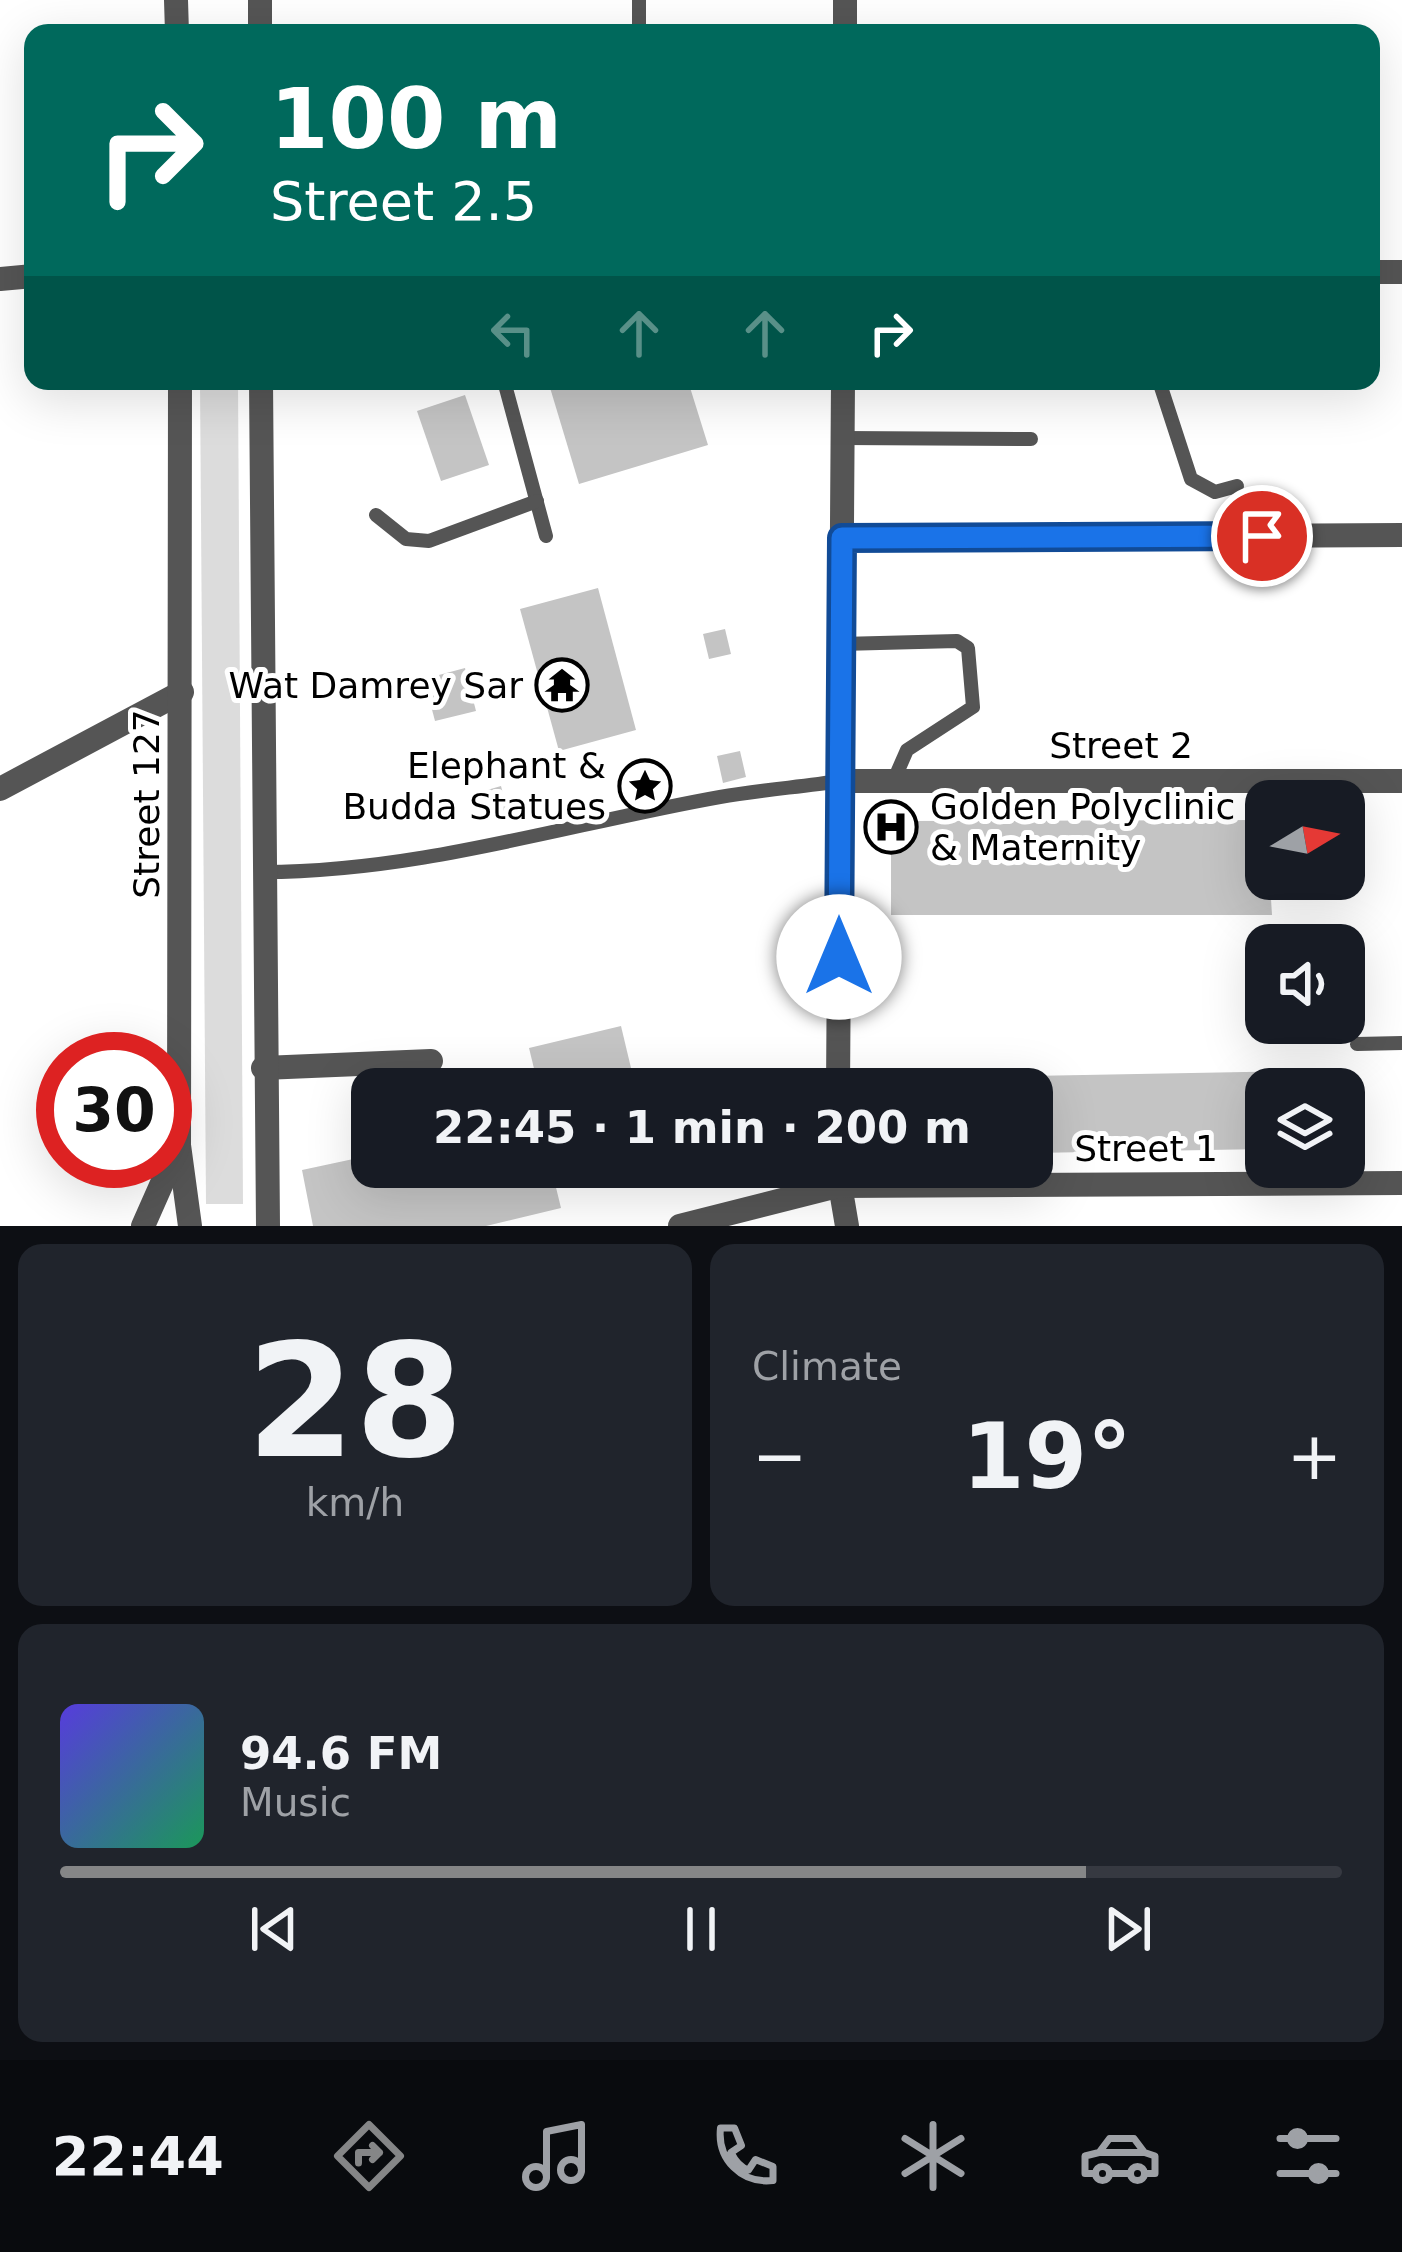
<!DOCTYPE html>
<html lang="en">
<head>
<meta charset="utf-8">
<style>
  body { margin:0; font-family:"DejaVu Sans",sans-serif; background:#20242c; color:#f1f3f6; height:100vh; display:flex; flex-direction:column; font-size:45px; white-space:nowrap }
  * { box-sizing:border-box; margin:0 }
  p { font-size:39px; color:#9ea1a6 }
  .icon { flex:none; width:66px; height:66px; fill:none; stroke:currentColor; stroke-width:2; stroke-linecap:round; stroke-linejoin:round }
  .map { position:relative; height:1226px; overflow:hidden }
  .drawer { display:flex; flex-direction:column; gap:18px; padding:18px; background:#0d0f14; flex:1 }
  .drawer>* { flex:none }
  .guide { position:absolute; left:24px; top:24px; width:1356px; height:366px; border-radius:24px; box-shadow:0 12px 48px #0002; background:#00695c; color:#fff; overflow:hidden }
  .needle { width:78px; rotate:80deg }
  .buttons { position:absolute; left:1245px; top:780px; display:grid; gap:24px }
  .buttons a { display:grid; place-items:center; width:120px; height:120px; border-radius:24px; background:#171b24; box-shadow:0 12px 48px #0002; font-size:60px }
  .speed { position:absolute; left:36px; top:1032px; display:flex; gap:24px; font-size:60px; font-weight:700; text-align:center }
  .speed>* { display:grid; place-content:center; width:156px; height:156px; border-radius:50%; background:#171b24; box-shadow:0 12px 48px #0002; line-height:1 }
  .speed .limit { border:18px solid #d22; background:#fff; color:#111 }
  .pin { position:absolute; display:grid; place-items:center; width:102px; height:102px; color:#fff; margin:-51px; border:6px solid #fff; border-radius:50%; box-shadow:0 3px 12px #0007 }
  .me { position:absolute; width:132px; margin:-66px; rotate:0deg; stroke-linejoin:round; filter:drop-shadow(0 0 9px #0008) }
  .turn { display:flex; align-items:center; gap:42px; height:252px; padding:0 48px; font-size:54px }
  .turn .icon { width:156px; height:156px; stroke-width:2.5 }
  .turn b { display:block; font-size:84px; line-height:102px }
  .lanes { display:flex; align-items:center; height:114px; padding:0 48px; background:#0003; justify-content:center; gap:60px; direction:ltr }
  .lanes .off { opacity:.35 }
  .big { font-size:90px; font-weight:700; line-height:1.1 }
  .drawer .card { flex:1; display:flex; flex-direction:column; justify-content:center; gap:18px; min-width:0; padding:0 42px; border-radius:24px; background:#20242c }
  .drawer .dial { align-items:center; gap:0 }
  .dial b { font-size:156px; line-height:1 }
  .song { display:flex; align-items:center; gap:36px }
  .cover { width:144px; height:144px; border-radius:18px; background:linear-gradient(135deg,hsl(250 70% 55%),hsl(150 70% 35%)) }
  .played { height:12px; border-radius:6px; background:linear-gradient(90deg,#858687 80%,#363941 80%) }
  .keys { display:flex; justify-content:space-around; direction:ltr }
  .heat { display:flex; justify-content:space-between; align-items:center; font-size:66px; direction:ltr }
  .drawer .tiles { flex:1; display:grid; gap:18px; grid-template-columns:1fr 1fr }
  .card:last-child { grid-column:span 2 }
  .trip { position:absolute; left:351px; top:1068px; width:702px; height:120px; border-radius:24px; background:#171b24; box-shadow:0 12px 48px #0002; font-weight:700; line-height:120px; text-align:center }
  .dock { display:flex; height:192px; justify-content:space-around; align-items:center; background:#090b0e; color:#9ea1a6 }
  .dock .icon { width:84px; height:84px }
  .dock .on { color:#858687 }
  .dock b { font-size:54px; color:#f1f3f6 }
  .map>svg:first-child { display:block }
  .green { fill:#dcdcdc }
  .building { fill:#c4c4c4 }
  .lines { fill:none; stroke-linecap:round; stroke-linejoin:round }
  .service { stroke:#555; stroke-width:14 }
  .minor { stroke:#555; stroke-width:24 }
  .tertiary { stroke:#555; stroke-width:24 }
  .route-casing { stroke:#114b97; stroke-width:30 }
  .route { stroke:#1a73e8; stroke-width:21 }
  .labels { text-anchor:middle; stroke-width:10; stroke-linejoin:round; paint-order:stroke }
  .poi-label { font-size:36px; fill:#000; stroke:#fff; text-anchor:end }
  .street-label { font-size:36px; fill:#000; stroke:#fff }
</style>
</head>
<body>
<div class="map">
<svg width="1402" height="1226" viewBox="0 0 1402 1226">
  <rect width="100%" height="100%" fill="#fff"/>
  <polygon class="green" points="200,381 238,381 243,1204 206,1204"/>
  <g class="building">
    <polygon points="548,381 688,381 708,445 579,484"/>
    <polygon points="465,395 489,465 441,481 417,411"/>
    <polygon points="598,588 636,730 559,751 520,609"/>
    <polygon points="725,629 731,654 709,659 703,634"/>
    <polygon points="465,668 476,711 435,721 424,679"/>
    <polygon points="740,751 746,777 723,783 717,756"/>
    <polygon points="501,786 507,810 483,816 477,793"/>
    <polygon points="1266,820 1272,915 891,915 891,821"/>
    <polygon points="621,1026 636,1089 539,1089 529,1048"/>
    <polygon points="1298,1071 1298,1089 1266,1089 1266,1149 1032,1153 1032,1089 869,1089 869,1079"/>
    <polygon points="372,1155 372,1167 551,1167 561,1208 486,1226 313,1226 302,1170"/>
  </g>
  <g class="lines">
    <g class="service">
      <polyline points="639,33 639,0"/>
      <polyline points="504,381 546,536"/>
      <polyline points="1159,381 1191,479 1215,492 1237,486"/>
      <polyline points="842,438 1031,439"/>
      <polyline points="376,515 406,539 429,541 537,501"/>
      <polyline points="841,644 957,641 968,648 973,707 907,750 893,782"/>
      <path d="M263,872C419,872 568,824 720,797C760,790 800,787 840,781"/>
      <polyline points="1357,1044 1402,1043"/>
    </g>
    <g class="minor">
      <polyline points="845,33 845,0"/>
      <polyline points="841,538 1402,535"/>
      <polyline points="840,781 1402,781"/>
      <polyline points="0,789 182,692"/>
      <polyline points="263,1068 431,1061"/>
      <polyline points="838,1089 843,381"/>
      <polyline points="837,1167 847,1226"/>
    </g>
    <g class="tertiary">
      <polyline points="176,0 177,33"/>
      <polyline points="260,0 260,33"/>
      <polyline points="1371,272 1402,272"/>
      <polyline points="0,279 33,276"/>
      <polyline points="180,381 179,1145 190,1226"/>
      <polyline points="261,381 268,1226"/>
      <polyline points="143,1226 178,1147"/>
      <polyline points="680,1226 837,1186 1402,1183"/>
    </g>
  </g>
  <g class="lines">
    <g class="route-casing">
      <polyline id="route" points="839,957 842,538 1262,536"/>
    </g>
    <use href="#route" class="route"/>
  </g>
  <defs>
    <g id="temple-ring" transform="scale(2.7)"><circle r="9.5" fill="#fff" stroke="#000" stroke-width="1.5"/><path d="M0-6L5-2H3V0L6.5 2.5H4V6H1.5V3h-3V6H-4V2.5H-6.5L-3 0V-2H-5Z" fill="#000"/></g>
    <g id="sight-ring" transform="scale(2.7)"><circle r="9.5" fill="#fff" stroke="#000" stroke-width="1.5"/><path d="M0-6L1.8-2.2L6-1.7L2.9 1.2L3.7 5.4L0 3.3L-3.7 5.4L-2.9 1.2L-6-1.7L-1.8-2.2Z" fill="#000"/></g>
    <g id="hospital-ring" transform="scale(2.7)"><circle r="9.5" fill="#fff" stroke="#000" stroke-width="1.5"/><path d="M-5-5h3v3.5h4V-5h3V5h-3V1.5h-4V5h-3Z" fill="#000"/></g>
  </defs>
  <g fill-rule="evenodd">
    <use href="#temple-ring" x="562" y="685"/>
    <use href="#sight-ring" x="645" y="786"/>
    <use href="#hospital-ring" x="891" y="827"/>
  </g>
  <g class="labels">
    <g class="poi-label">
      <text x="523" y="698">Wat Damrey Sar</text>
      <text x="606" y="778">Elephant &amp;<tspan x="606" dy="41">Budda Statues</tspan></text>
      <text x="930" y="819" text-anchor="start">Golden Polyclinic<tspan x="930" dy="41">&amp; Maternity</tspan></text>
    </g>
    <g class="street-label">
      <text x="1121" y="758">Street 2</text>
      <text transform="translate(146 804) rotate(-90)" y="13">Street 127</text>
      <text x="1146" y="1161">Street 1</text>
    </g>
  </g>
</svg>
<div class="buttons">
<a><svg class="needle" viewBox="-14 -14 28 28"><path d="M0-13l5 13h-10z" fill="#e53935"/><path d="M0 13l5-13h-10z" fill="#9ea1a6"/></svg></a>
<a><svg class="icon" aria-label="sound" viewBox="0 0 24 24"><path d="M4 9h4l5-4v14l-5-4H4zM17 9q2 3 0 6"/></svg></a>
<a><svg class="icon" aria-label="layers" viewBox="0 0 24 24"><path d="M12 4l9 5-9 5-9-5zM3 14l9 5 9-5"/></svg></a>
</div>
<div class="speed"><div class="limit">30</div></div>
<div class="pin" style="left:1262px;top:536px;background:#d93025"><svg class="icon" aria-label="arrive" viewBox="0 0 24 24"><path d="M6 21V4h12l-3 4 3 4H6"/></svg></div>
<svg class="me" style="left:839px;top:957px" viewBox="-20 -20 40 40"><circle r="19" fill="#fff"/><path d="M0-13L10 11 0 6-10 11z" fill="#1a73e8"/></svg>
<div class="trip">22:45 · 1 min · 200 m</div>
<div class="guide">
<div class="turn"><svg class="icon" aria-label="right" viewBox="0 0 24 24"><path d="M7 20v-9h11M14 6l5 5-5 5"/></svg><div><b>100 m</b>Street 2.5</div></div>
<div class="lanes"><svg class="icon off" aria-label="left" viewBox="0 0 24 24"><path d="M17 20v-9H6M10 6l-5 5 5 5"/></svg><svg class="icon off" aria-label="ahead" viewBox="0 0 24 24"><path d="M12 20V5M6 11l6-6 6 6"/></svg><svg class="icon off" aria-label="ahead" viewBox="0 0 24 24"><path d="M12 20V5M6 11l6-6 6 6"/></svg><svg class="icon" aria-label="right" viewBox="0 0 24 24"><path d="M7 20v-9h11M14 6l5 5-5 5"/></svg></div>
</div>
</div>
<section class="drawer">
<div class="tiles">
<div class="card dial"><b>28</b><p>km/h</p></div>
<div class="card"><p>Climate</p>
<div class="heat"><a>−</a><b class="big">19°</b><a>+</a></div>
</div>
<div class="card">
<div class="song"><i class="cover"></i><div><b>94.6 FM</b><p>Music</p></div></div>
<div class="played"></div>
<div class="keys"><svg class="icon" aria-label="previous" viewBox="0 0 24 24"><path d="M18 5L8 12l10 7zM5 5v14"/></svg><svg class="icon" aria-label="pause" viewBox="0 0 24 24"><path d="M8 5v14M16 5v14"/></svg><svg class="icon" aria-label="next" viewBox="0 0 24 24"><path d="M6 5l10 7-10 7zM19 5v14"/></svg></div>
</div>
</div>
</section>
<nav class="dock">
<b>22:44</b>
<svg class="icon on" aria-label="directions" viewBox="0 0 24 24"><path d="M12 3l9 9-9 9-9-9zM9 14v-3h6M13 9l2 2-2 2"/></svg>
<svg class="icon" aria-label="music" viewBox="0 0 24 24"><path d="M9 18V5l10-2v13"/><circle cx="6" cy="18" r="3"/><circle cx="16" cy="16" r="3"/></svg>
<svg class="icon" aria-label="phone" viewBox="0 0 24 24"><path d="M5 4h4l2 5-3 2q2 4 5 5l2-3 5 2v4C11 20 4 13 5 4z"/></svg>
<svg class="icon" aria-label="climate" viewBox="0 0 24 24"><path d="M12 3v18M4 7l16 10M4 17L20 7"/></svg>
<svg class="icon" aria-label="car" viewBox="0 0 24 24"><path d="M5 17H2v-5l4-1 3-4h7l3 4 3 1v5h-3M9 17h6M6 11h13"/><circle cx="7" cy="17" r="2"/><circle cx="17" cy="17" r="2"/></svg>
<svg class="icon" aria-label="filters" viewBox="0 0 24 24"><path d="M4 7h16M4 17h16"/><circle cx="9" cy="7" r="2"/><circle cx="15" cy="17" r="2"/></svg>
</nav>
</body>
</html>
